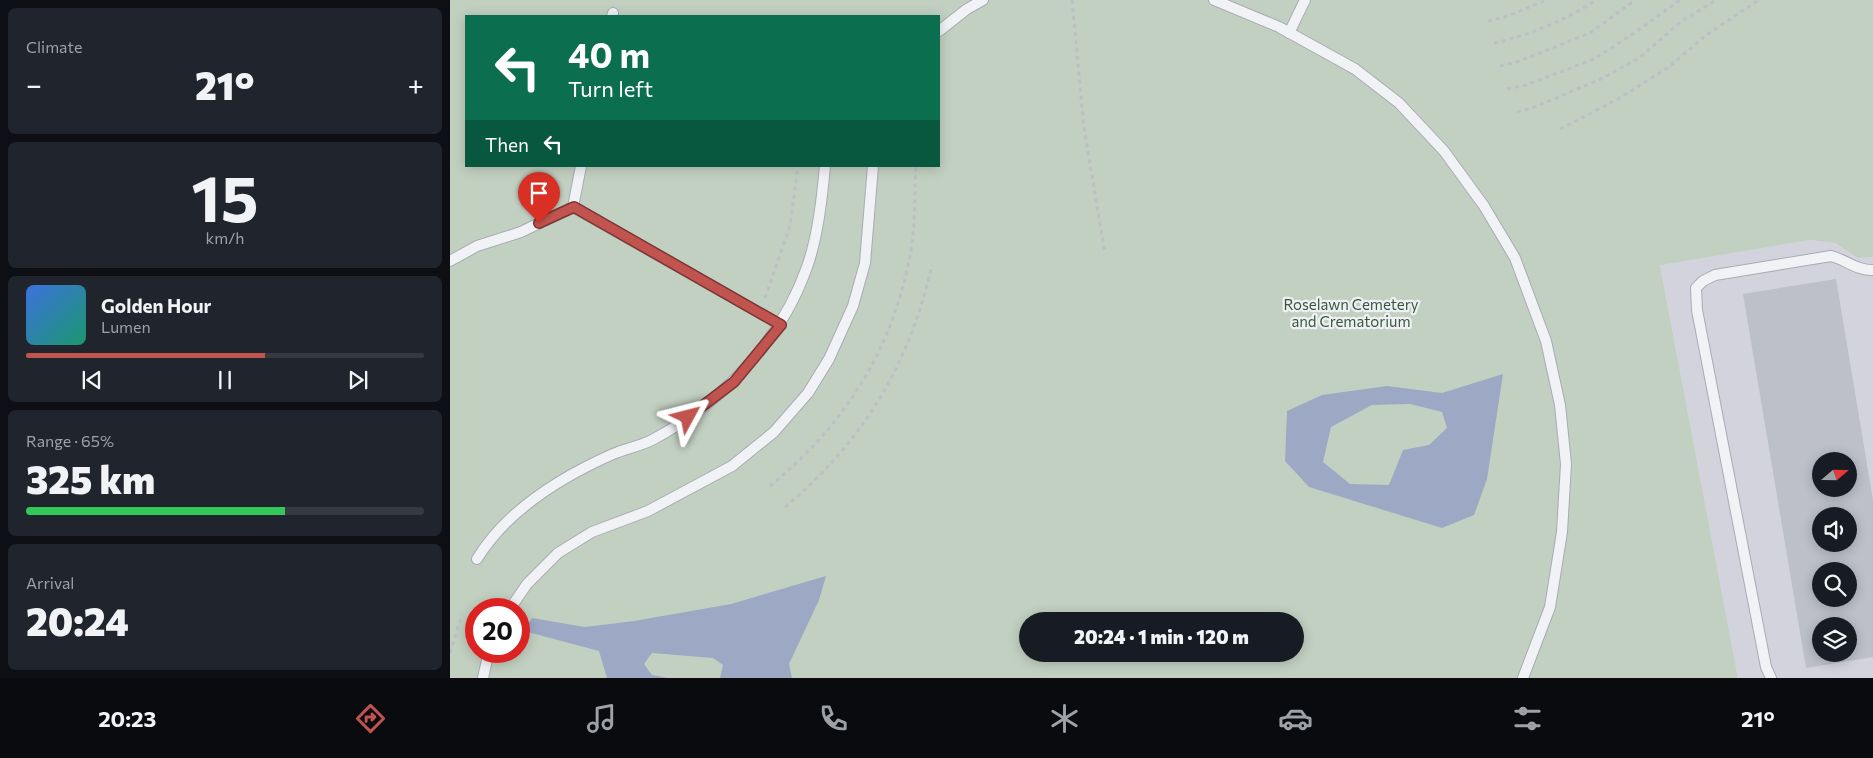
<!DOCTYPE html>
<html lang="en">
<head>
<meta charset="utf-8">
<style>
  body { margin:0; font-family:Commissioner,sans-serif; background:#20242c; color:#f1f3f6; height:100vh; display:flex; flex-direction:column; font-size:19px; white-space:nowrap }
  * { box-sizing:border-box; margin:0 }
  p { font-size:16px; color:#9ea1a6 }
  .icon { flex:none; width:28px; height:28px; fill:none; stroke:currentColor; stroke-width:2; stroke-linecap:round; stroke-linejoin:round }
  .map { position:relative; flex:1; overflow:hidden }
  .panel { display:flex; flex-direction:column; gap:8px; padding:8px; background:#0d0f14; width:450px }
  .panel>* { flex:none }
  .hud { position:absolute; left:15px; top:15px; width:475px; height:152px; border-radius:0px; box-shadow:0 2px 12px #0003; background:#0b6e4f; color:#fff; overflow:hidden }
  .needle { width:32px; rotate:70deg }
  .controls { position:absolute; left:1362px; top:452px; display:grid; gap:10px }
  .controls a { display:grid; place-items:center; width:45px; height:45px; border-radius:50%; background:#171b24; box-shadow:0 2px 12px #0003; font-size:25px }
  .speed { position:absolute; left:15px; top:598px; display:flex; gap:10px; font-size:25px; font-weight:700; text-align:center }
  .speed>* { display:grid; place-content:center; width:65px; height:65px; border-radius:50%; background:#171b24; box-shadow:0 2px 12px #0003; line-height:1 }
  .speed .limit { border:8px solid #d22; background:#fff; color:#111 }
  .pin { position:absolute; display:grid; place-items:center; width:42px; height:42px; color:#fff; margin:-51px -21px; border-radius:50% 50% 50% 0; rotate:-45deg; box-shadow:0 0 5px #0007 }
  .pin .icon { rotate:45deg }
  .me { position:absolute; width:55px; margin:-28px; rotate:52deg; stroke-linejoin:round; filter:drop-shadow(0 0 4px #0008) }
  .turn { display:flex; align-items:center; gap:18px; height:105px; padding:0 20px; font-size:22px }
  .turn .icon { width:65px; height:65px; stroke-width:2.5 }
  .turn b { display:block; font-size:35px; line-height:42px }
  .then { display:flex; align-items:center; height:48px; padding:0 20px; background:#0003; gap:10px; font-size:19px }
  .big { font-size:38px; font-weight:800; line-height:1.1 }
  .panel .card { flex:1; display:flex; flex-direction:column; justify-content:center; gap:8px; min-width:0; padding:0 18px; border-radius:8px; background:#20242c }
  .panel .dial { align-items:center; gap:0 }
  .dial b { font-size:65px; line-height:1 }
  .song { display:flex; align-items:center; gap:15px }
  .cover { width:60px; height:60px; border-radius:8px; background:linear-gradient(135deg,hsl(220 70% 55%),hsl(160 70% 35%)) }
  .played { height:5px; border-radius:2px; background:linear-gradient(90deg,#c1544f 60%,#363941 60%) }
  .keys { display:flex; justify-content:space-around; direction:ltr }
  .heat { display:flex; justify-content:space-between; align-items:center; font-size:28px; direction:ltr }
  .charge { height:8px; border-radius:4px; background:linear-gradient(90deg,#34c759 65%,#363941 0) }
  .trip { position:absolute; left:569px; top:612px; width:285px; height:50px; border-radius:25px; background:#171b24; box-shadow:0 2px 12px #0003; font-weight:800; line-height:50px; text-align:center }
  .tab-bar { display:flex; height:80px; justify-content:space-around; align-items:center; background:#090b0e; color:#9ea1a6 }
  .tab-bar .icon { width:35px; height:35px }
  .tab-bar .active { color:#c1544f }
  .tab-bar b { font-size:22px; color:#f1f3f6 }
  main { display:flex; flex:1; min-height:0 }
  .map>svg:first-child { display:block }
  .built { fill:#d2d3dc; fill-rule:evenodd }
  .green { fill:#c2d0c1; fill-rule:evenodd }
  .water { fill:#9da9c4; fill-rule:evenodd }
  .building { fill:#bdbfc9; fill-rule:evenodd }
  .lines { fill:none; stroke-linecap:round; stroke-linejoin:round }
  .lane-casing { stroke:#a9abb4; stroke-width:12 }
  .path { stroke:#bdbfc6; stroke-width:3; stroke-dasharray:4 4; stroke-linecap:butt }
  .lane { stroke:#f1f2f6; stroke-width:10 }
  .route-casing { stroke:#7d3733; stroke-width:12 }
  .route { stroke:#c1544f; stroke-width:9 }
  .labels { text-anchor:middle; stroke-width:4.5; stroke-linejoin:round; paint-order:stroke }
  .park-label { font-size:15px; fill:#385738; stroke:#eef0f5 }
</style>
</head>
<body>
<main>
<section class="panel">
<div class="card"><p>Climate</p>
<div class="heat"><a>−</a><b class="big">21°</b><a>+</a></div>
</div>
<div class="card dial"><b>15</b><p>km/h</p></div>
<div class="card">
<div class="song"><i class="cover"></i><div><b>Golden Hour</b><p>Lumen</p></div></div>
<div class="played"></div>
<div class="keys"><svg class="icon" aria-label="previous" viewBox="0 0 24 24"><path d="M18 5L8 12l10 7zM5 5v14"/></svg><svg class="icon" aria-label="pause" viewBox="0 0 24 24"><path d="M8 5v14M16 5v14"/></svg><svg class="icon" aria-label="next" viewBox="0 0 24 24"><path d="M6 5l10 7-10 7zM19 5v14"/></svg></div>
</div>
<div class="card"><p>Range · 65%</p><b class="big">325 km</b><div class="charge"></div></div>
<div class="card"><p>Arrival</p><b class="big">20:24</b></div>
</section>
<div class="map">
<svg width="1423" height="678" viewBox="0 0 1423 678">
  <rect width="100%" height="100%" fill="#dfe1e7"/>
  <path class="built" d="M1360,240L1385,243L1408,258L1423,257V678H1288L1210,264ZM1371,461H1399V489H1371ZM1371,516H1399V544H1371ZM1371,571H1399V599H1371ZM1371,626H1399V654H1371Z"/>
  <path class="green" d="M0,0H1423V257L1408,258L1385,243L1360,240L1210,265L1288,678H0ZM16,16H489V166H16ZM26,609H69V651H26ZM578,621H845V654H578Z"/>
  <g class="water">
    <path d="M1053,374L1037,479L1024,515L992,528L859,487L835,461L837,411L872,395L937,386L992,393ZM960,404L992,412L997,428L979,445L953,450L939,485L900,484L873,462L881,427L922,405Z"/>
    <polygon points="376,576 369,600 339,664 342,678 270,678 273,665 263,658 202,653 194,664 202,675 218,678 157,678 149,651 74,631 82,618 135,627 184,621 281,604"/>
  </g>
  <path class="building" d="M1386,279L1423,500V657L1356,668L1293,294ZM1371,461H1399V489H1371ZM1371,516H1399V544H1371ZM1371,571H1399V599H1371ZM1371,626H1399V654H1371Z"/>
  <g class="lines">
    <g class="lane-casing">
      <g id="lane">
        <polyline points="764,0 829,27 905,69 949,103 994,151 1034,206 1065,258 1096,341 1110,405 1116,464 1112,532 1100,607 1073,678"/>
        <polyline points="162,16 163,13"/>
        <polyline points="489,31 517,9 533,0"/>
        <polyline points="839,33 855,0"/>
        <polyline points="123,207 131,166"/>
        <polyline points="0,261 27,246 71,232 123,207 331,325"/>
        <path d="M27,559C57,510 111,477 163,454C175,449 190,446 202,440C272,403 331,341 357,267C368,236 372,198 375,166"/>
        <polyline points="60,609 77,584 108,553 142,532 198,511 282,466 324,432 358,393 379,359 403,306 415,263 423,166"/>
        <polyline points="33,678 39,651"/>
        <path d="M1321,678L1316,667L1247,310L1246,288L1253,281L1265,275L1381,256C1396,260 1408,271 1423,270"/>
      </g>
    </g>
    <g class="path">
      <polyline points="622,0 634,128 655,254"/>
      <polyline points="1038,21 1058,16 1096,0"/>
      <path d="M1044,43C1080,35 1116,20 1146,0"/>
      <polyline points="1050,66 1070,61 1140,33 1185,0"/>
      <polyline points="1057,89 1076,85 1144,59 1183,34 1230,0"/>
      <polyline points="1067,112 1082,108 1151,79 1189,58 1232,21 1266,0"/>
      <polyline points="1110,129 1168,99 1219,67 1256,35 1309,0"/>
      <polyline points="315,298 340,226 348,166"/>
      <path d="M320,486C393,426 440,354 459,261C466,229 464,198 466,166"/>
      <path d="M335,507C414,441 459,365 482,265"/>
      <polyline points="0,653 12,614"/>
    </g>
    <use href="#lane" class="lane"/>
  </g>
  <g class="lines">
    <g class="route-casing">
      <polyline id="route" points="89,223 124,207 331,325 284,382 238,417"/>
    </g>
    <use href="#route" class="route"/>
  </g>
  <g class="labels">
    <g class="park-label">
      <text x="901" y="310">Roselawn Cemetery<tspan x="901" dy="17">and Crematorium</tspan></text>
    </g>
  </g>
</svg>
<div class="controls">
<a><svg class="needle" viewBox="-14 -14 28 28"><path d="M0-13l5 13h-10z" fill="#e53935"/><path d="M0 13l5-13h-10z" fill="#9ea1a6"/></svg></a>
<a><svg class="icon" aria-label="sound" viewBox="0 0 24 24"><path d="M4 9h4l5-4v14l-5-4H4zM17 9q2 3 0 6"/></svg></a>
<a><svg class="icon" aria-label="search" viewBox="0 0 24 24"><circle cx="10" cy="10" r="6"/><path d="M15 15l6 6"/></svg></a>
<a><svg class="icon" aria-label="layers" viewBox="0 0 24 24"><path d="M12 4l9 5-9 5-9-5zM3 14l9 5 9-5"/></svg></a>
</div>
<div class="speed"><div class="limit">20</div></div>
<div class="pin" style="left:89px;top:223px;background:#d93025"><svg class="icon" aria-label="arrive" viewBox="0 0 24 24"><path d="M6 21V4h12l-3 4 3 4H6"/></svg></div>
<svg class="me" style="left:238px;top:417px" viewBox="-20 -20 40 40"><path d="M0-17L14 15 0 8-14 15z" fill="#c1544f" stroke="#fff" stroke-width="4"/></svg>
<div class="trip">20:24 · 1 min · 120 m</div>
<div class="hud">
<div class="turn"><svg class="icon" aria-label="left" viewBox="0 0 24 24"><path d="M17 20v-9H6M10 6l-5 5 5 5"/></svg><div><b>40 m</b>Turn left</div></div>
<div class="then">Then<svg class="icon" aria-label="left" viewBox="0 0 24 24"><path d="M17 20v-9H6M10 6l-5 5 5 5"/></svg></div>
</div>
</div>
</main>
<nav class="tab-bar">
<b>20:23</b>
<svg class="icon active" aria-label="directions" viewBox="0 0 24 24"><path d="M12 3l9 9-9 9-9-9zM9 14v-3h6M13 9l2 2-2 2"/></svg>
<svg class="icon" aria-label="music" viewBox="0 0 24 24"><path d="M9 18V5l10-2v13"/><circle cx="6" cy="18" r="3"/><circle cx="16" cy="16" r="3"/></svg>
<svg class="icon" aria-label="phone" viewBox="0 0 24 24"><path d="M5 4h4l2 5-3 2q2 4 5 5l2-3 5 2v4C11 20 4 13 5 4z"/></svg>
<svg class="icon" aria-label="climate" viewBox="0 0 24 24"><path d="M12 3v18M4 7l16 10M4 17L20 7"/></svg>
<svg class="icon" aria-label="car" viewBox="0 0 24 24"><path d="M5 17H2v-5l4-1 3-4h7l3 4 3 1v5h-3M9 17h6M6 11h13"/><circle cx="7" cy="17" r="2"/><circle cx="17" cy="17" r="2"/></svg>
<svg class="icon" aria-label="filters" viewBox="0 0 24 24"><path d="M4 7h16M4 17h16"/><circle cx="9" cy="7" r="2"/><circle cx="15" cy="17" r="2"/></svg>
<b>21°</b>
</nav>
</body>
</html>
